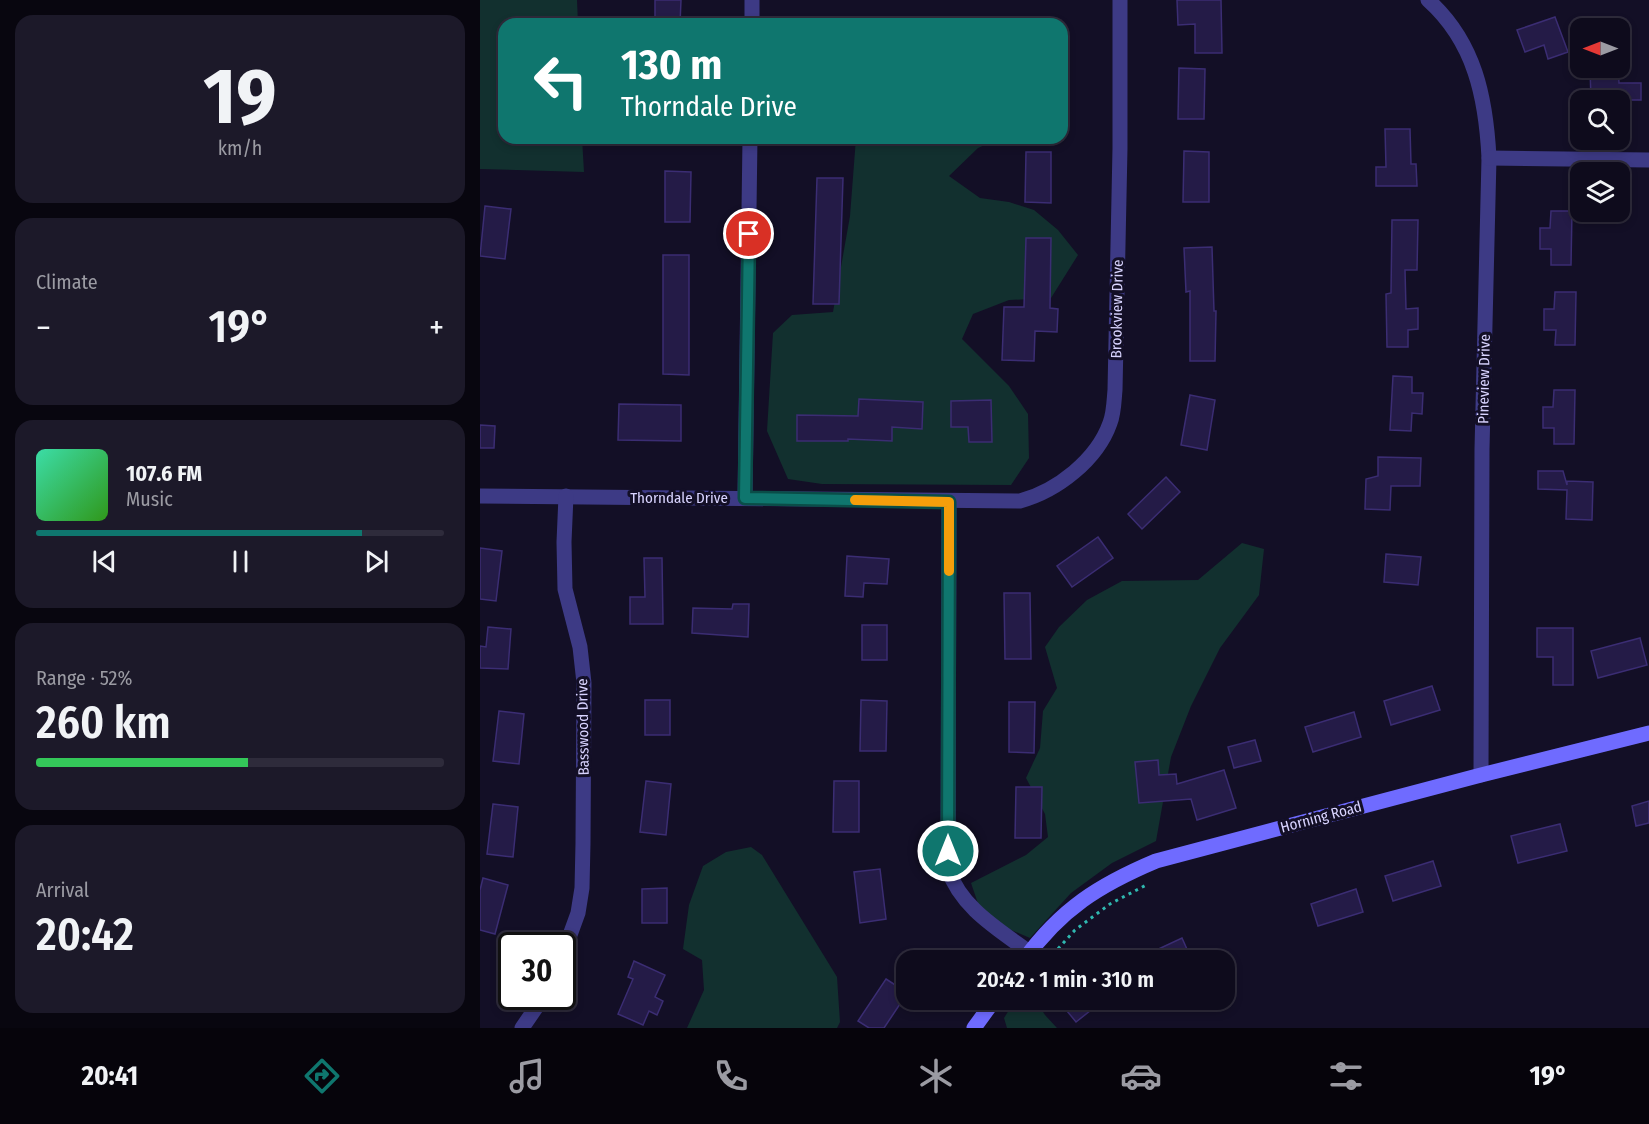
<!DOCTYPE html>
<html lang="en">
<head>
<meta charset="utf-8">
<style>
  body { margin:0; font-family:"Fira Sans Condensed",sans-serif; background:#1c1929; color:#f1f3f6; height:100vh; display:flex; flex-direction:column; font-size:22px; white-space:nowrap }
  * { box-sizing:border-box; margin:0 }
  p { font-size:20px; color:#9b9ba3 }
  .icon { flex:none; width:33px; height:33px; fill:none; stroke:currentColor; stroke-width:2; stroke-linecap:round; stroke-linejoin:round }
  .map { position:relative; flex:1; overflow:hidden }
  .side { display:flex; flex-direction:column; gap:15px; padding:15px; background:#08060f; width:480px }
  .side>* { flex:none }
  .top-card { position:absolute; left:18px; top:18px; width:570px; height:126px; border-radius:18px; box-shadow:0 3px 9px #0003,0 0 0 2px #2e2b3b; background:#0f766e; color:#fff; overflow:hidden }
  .needle { width:39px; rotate:270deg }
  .tools { position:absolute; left:1090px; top:18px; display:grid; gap:12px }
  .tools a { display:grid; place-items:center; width:60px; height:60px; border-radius:12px; background:#0e0b1c; box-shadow:0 3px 9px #0003,0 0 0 2px #2e2b3b; font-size:30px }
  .speed { position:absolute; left:18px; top:932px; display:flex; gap:12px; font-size:30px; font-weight:700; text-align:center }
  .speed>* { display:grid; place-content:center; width:78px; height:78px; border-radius:50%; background:#0e0b1c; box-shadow:0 3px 9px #0003,0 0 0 2px #2e2b3b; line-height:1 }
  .speed .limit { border:3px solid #111; border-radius:9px; background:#fff; color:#111 }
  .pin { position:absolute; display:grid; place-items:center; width:51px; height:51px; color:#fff; margin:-26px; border:3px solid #fff; border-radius:50%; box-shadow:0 2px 6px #0007 }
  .me { position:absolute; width:66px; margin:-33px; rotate:0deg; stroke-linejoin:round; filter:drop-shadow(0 0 4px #0008) }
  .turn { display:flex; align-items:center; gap:21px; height:126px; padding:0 24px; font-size:27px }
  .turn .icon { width:78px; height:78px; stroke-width:2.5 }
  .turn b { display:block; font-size:42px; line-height:51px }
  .big { font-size:45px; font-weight:600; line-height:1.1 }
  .side .card { flex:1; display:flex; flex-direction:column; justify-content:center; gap:9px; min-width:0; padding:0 21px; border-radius:18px; background:#1c1929 }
  .side .dial { align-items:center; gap:0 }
  .dial b { font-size:78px; line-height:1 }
  .song { display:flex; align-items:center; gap:18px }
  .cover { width:72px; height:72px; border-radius:9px; background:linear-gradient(135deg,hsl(160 70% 55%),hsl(110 70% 35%)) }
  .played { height:6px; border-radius:3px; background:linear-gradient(90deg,#0f766e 80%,#2e2b3b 80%) }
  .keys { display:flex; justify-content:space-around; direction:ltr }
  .heat { display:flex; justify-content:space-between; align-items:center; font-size:33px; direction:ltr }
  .charge { height:9px; border-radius:4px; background:linear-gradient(90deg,#34c759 52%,#2e2b3b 0) }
  .trip { position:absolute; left:416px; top:950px; width:339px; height:60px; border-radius:18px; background:#0e0b1c; box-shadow:0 3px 9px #0003,0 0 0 2px #2e2b3b; font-weight:600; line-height:60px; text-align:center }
  .tab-bar { display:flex; height:96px; justify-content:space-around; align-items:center; background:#06040b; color:#9b9ba3 }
  .tab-bar .icon { width:42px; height:42px }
  .tab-bar .current { color:#0f766e }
  .tab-bar b { font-size:27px; color:#f1f3f6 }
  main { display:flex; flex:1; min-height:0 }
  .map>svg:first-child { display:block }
  .green { fill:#12302f }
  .building { fill:#241b47; stroke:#3b2d73; stroke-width:1.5 }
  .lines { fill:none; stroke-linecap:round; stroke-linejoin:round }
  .path { stroke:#2fb8b0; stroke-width:3; stroke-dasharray:3 4.5; stroke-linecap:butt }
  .street { stroke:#3d3a85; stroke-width:15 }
  .secondary { stroke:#6f6bff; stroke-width:15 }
  .route-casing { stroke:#0a4d48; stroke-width:15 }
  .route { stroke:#0f766e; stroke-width:10 }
  .slow { stroke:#f59e0b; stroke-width:10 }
  .labels { text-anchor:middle; stroke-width:6; stroke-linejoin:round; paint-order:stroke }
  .street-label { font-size:15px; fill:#d9d4ff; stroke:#130f26 }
</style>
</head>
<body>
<main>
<section class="side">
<div class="card dial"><b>19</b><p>km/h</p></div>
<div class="card"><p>Climate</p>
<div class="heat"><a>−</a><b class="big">19°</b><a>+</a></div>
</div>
<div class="card">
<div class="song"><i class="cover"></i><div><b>107.6 FM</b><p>Music</p></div></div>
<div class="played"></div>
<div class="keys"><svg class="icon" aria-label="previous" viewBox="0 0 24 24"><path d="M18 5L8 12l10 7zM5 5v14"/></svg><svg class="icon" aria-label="pause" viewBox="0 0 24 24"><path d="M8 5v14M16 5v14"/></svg><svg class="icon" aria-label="next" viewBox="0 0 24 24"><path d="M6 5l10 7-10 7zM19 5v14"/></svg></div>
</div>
<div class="card"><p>Range · 52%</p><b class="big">260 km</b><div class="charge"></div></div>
<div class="card"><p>Arrival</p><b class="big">20:42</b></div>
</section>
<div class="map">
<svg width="1169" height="1028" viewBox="0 0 1169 1028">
  <rect width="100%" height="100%" fill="#130f26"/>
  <g class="green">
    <polygon points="0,0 97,0 98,24 24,24 24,138 102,138 104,172 0,169"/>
    <polygon points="376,138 520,138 498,148 469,176 500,198 529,202 554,210 578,230 598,255 571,298 529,300 493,314 482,339 529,386 548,414 549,458 531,485 342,484 308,479 287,431 293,333 312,315 353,312 370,216"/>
    <polygon points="762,543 784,549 779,595 740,648 711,706 691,757 676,841 632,863 591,893 550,938 503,918 491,883 546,855 568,837 565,814 546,778 560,748 563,711 577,688 565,647 579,627 607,600 642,581 718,580"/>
    <polygon points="271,847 282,855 357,977 360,1022 357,1028 207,1028 224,990 222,960 203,949 209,905 223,866 246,852"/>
    <polygon points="536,999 555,999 565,1015 577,1028 527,1028 524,1018"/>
  </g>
  <g class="building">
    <polygon points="175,0 201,0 200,24 175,24"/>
    <polygon points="697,0 741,0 742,53 715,53 715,24 698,25"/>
    <polygon points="1075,17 1088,52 1068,59 1064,45 1045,52 1037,30"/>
    <polygon points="699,68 725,69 724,119 698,119"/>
    <polygon points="1110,68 1138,68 1139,83 1161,83 1161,100 1111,100"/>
    <polygon points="905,129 930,129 931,164 936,164 937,186 896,186 896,167 906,167"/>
    <polygon points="704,151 729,152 729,202 703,202"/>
    <polygon points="546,152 571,152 571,203 545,202"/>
    <polygon points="185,171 211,172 210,222 185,222"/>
    <polygon points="337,178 363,178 359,304 333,304"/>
    <polygon points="5,206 31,209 25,259 0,256"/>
    <polygon points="1071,211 1092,211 1091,265 1071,265 1071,249 1060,249 1060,228 1070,228"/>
    <polygon points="912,220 938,220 937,270 925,270 926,309 938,308 938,329 928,330 928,347 907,347 906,294 911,293"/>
    <polygon points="546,238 571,238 570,308 578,309 577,332 555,331 554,361 522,360 524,307 544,307"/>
    <polygon points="732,247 734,311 736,311 735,361 710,361 710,291 706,292 704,248"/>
    <polygon points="183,255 209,255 209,375 183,374"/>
    <polygon points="1075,292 1096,292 1095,345 1075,345 1076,330 1064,330 1064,309 1074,309"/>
    <polygon points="913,376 932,377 932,393 943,393 942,414 932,413 931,431 910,430"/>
    <polygon points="1074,390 1095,390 1094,444 1074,444 1074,428 1063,428 1063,407 1073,407"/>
    <polygon points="710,395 735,400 727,450 701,445"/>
    <polygon points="379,399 443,402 442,429 412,427 412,441 368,439 368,441 317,441 317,415 378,416"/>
    <polygon points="511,400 512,442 489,442 488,427 471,427 471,401"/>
    <polygon points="139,404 201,405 201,441 138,440"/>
    <polygon points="0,425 15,426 14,448 0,448"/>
    <polygon points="898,457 941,458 940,486 911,486 910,510 885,509 886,479 898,476"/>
    <polygon points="1058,471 1083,471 1087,485 1087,481 1113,482 1112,520 1086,519 1087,490 1058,489"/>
    <polygon points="686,477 700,492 662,529 648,514"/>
    <polygon points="618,537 633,558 592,587 577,566"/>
    <polygon points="0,548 22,551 16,601 0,599"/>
    <polygon points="906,554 941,557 938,585 904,582"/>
    <polygon points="367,556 409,559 407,584 384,583 383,597 365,596"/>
    <polygon points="164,558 182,558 183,624 150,624 150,597 165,597"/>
    <polygon points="524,593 550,593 551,659 525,659"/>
    <polygon points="253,604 269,604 268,637 212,633 213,608 252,609"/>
    <rect x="382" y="625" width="25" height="35"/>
    <polygon points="8,627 31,629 28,669 0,668 0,646 6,647"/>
    <polygon points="1057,628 1093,628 1093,685 1073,685 1073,657 1057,657"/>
    <polygon points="1160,638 1167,665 1118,678 1111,651"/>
    <polygon points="952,686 960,710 911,725 904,701"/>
    <rect x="165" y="700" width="25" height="35"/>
    <polygon points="381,700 407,701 406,751 380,751"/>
    <polygon points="529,702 555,702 554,753 529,752"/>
    <polygon points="19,711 44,714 39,764 13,761"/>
    <polygon points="874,712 881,737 833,752 825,727"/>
    <polygon points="775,740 781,761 754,768 748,747"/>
    <polygon points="678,760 679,775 696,774 697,784 744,770 756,808 717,820 711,799 659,803 655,762"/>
    <polygon points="166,781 191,784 186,835 160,832"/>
    <polygon points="354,781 379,781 379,832 353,832"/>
    <polygon points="536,787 562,787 561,838 535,838"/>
    <polygon points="1169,801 1169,823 1156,826 1152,806"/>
    <polygon points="13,804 38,807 33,857 7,854"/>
    <polygon points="1080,824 1087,851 1038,863 1031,836"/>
    <polygon points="953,861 961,886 913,901 905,876"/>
    <polygon points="400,869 406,919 380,923 374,872"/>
    <polygon points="3,878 28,885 15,934 0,930 0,890"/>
    <polygon points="187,888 187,923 162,923 162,889"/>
    <polygon points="876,889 883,912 838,926 831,904"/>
    <polygon points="702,938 710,956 703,960 655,960"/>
    <polygon points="154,961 185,975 175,997 183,1001 177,1015 169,1011 163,1025 138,1014 153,979 148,977"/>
    <polygon points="406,979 426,992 426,995 404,1028 389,1028 378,1021"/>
    <polygon points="592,999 625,999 596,1022 583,1006"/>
  </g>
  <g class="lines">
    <polyline class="path" points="568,960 595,930 630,904 668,884"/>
    <g class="street">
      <path d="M948,0C995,42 1006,98 1009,158L1002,449L1001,775"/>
      <polyline points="272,24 272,0"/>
      <polyline points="1009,158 1169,160"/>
      <path d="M0,496L540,501C577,491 617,460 630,423C634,413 634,400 635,390L640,148V0"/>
      <polyline points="265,498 270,138"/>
      <path d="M469,502L468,869C481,908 518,929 549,952"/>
      <polyline points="82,957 98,913 102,888 103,843 104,683 100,647 85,589 84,542 86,496"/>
      <polyline points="42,1028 64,996"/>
    </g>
    <g class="secondary">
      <path d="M544,960C581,909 619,885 676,861L1001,775L1169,733"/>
      <polyline points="494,1028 515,999"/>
    </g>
  </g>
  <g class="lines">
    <g class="route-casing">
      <polyline id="route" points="269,234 265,498 469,502 468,851"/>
    </g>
    <use href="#route" class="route"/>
    <polyline class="slow" points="375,500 469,502 469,571"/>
  </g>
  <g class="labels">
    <g class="street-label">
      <text transform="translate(637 309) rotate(-89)" y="5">Brookview Drive</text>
      <text transform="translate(1004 379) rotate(-89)" y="5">Pineview Drive</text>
      <text x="199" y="503">Thorndale Drive</text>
      <text transform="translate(103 727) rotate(-91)" y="5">Basswood Drive</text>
      <text transform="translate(841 817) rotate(-15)" y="5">Horning Road</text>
    </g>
  </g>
</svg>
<div class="tools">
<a><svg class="needle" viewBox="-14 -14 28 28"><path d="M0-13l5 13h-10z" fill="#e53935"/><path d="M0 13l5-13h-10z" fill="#9b9ba3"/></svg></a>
<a><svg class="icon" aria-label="search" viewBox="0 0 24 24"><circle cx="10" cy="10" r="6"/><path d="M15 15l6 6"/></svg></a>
<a><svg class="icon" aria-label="layers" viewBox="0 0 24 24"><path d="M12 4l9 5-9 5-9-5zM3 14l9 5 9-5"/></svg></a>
</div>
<div class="speed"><div class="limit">30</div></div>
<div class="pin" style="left:269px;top:234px;background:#d93025"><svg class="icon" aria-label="arrive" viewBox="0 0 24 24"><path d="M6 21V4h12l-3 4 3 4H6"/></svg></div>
<svg class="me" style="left:468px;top:851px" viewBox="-20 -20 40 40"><circle r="17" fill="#0f766e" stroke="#fff" stroke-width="3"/><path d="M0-11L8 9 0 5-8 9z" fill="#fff"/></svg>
<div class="trip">20:42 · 1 min · 310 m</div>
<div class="top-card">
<div class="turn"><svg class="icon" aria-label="left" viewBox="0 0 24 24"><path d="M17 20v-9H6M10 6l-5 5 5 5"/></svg><div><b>130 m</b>Thorndale Drive</div></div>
</div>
</div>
</main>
<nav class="tab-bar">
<b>20:41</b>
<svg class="icon current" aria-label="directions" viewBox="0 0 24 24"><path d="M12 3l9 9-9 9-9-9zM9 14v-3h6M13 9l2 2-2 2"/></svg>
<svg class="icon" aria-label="music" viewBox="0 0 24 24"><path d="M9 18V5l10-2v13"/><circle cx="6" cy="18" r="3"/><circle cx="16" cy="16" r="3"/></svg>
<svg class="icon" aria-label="phone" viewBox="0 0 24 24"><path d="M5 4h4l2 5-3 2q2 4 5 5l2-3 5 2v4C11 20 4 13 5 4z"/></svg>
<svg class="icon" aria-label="climate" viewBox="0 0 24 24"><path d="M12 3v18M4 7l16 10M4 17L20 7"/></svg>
<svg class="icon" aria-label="car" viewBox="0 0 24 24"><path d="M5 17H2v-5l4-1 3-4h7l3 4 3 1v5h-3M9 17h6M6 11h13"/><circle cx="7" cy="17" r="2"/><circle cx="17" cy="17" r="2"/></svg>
<svg class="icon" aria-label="filters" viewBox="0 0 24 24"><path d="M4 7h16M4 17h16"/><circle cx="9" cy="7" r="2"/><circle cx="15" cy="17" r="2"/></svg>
<b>19°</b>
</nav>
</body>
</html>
